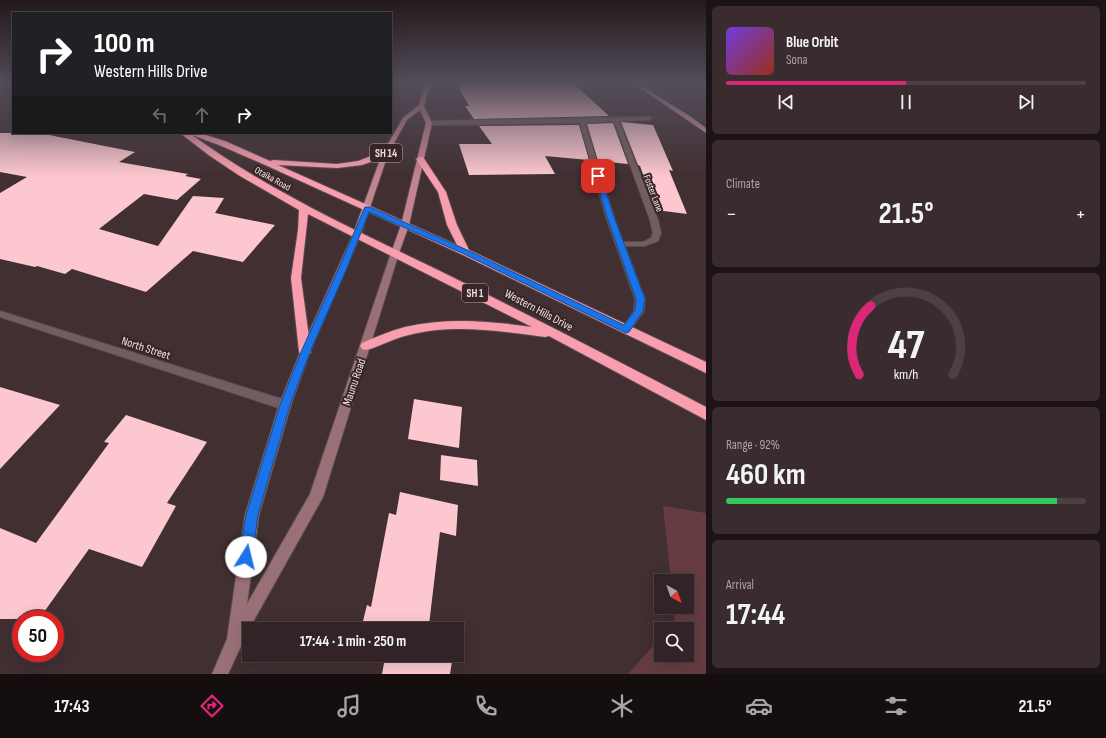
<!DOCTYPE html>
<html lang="en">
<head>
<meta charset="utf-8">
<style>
  body { margin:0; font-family:"Sofia Sans Condensed",sans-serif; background:#392b2e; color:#f1f3f6; height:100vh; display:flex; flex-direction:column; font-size:15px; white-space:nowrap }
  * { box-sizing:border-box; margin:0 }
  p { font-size:13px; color:#a8a4a7 }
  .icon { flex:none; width:22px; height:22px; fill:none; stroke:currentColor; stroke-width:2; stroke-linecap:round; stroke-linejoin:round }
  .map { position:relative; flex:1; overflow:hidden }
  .details { display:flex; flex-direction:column; gap:6px; padding:6px; background:#1b1315; width:400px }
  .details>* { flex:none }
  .hud { position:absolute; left:12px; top:12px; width:380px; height:122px; border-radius:0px; box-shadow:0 4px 16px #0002,0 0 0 1px #4c4043; background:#202124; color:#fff; overflow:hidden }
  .needle { width:26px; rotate:140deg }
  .tools { position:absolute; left:654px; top:574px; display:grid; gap:8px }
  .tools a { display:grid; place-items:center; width:40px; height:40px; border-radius:0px; background:#312326; box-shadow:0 4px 16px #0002,0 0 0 1px #4c4043; font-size:20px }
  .speed { position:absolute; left:12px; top:610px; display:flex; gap:8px; font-size:20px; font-weight:700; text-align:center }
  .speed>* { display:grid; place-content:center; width:52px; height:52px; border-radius:50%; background:#312326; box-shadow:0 4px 16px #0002,0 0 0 1px #4c4043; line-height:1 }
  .speed .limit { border:6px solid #d22; background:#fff; color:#111 }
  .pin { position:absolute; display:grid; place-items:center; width:34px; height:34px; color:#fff; margin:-17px; border-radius:8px; box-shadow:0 2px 6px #0006 }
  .me { position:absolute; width:44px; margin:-22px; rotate:9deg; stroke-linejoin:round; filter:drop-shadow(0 0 3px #0008) }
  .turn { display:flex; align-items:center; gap:14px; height:84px; padding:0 16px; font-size:18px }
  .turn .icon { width:52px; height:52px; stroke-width:2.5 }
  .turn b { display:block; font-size:28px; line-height:34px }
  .lanes { display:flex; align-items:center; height:38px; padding:0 16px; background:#0003; justify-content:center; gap:20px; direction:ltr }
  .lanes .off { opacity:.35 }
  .big { font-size:30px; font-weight:700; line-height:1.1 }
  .details .widget { flex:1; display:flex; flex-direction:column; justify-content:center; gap:6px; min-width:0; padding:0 14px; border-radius:6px; background:#392b2e }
  .details .dial { align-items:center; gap:0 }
  .dial svg { height:104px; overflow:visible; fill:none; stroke:#4c4043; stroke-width:7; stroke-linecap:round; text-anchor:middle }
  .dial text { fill:#f1f3f6; stroke:none }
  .song { display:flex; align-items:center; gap:12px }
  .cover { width:48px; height:48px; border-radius:6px; background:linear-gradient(135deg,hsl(260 70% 55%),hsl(10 70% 35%)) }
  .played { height:4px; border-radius:2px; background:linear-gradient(90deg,#db2777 50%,#4c4043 50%) }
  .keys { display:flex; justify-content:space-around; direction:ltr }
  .heat { display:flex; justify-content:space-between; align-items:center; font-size:22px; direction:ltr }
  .charge { height:6px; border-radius:3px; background:linear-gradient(90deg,#34c759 92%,#4c4043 0) }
  .trip { position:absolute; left:242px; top:622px; width:222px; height:40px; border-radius:0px; background:#312326; box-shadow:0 4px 16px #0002,0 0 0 1px #4c4043; font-weight:700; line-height:40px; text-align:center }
  .tabs { display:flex; height:64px; justify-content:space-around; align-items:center; background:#140e0f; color:#a8a4a7 }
  .tabs .icon { width:28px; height:28px }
  .tabs .selected { color:#db2777 }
  .tabs b { font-size:18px; color:#f1f3f6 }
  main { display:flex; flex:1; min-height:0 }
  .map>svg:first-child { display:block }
  .green { fill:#663b42 }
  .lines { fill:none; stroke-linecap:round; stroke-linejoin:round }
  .stream { fill:#ca8f9a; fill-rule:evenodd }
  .building { fill:#fcc7ce }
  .street-casing { stroke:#5b4b4e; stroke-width:2 }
  .secondary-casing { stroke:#5b4b4e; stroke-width:2 }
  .primary-casing { stroke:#5b4b4e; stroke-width:2 }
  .highway-casing { stroke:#5b4b4e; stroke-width:2 }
  .street { fill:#725d60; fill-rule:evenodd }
  .secondary { fill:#9a7077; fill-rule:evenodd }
  .primary { fill:#c3848f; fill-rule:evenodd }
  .highway { fill:#f99eae; fill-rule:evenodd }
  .route { fill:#1a73e8; stroke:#114b97 }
  .labels { text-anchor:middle; stroke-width:4; stroke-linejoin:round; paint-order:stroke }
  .far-street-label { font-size:10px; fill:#ece0e1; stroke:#372528 }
  .shield { fill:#372528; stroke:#b6a8aa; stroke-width:1 }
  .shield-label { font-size:11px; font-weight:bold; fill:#ece0e1 }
  .street-label { font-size:12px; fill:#ece0e1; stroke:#372528 }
</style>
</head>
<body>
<main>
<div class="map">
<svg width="706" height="674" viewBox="0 0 706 674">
  <rect width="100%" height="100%" fill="#412f32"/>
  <polygon class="green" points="663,506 706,513 706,674 628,674 661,637 661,655 687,655 687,629 668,629 675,620 674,607 687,607 687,581 671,581"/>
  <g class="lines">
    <polygon class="stream" points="631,82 635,82 690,116 706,128 706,133"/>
  </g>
  <g class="building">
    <polygon points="572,82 609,116 474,119 465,106 469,106 457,84"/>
    <polygon points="621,122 653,125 673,171 669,170 687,214 656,210 640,166 638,165"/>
    <polygon points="613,123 628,164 598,161 587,124"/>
    <polygon points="579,125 589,160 545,156 555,174 469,175 459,144 492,144 479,126"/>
    <polygon points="0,133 39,133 135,152 119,162 188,174 185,176 201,179 177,200 144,194 99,229 158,246 193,196 224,198 215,213 275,225 243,262 193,251 146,292 72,269 65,274 37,266 35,267 0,259 0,193 27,177 0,172"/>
    <polygon points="0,387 60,405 0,469"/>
    <polygon points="414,399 462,407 459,448 408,439"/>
    <polygon points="126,415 207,442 167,503 176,506 142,567 89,549 39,619 0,619 0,528 36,543 109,443 104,442"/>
    <polygon points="441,455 477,460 478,486 440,480"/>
    <polygon points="400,492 458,505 456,536 440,532 429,625 442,629 361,629 367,605 371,607 389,513 396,515"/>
    <polygon points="374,655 453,655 450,674 382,674 385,658"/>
  </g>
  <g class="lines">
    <g class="street-casing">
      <g id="street">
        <path d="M651,117V119L649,120L619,121L658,220L661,233L658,241L644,246H625L645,299L644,311L629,332L626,333L621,330L634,311L635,299L606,217L580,123L429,125L426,123L429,121ZM614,121L650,220L653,233L651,238L643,242H623L614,217L585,123Z"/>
        <polygon points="0,311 285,400 289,402 291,405 289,408 285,410 0,317"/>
      </g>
    </g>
    <g class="secondary-casing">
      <polygon id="secondary" points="354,232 357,232 361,234 310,352 291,405 259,515 247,604 310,494 391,253 395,251 398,251 399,253 323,497 249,629 228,674 212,674 227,639 245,515 279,405 300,352"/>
    </g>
    <g class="primary-casing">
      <polygon id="primary" points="426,82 430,82 424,106 432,123 409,225 399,253 395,255 391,253 401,225 426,123 420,110 407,120 388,154 361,234 357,236 353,234 382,154 403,118 419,105"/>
    </g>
    <g class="highway-casing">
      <path id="highway" d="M180,133H199L225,141L270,161L273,160L337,164L358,161L382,152H388V156L362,165L337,168L278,165L457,245L447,225L438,192L416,159L420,157H423L446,192L457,225L469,250L706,362V373L461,254L263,164L219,145L192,135C269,191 355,230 440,271C529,315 618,361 706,407V420L549,336L545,337C499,331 451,323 405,336C393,339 382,345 370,349L366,350L362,349L360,346L362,343C376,337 390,331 405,327C447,317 490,321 532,327L308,214L301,278L311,352L309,355L305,357L301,355L299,352L291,278L298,230L299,210L240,176L210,156Z"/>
    </g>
    <use href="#street" class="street"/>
    <use href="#secondary" class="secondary"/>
    <use href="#primary" class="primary"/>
    <use href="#highway" class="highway"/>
  </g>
  <linearGradient id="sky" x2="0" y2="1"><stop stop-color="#241a1c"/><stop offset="0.47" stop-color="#544d5a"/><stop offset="1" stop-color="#544d5a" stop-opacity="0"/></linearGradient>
  <rect width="706" height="176" fill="url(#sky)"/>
  <polygon class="route" points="598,174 601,176 614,217 645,299 643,311 629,332 626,333 462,253 369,212 347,268 310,352 290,405 258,515 252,557 250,562 246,564 241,562 239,557 246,515 280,405 301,352 339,268 365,207 370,207 467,250 624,325 635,310 636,299 607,217 595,176"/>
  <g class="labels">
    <g class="far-street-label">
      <text transform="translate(273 178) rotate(29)" y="4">Otaika Road</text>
      <text transform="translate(654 193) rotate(69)" y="4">Foster Lane</text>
    </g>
    <g class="shield">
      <rect x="370" y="144" width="32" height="18" rx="3"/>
      <rect x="462" y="284" width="26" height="18" rx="3"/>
    </g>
    <g class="shield-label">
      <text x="386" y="157">SH 14</text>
      <text x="475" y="297">SH 1</text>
    </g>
    <g class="street-label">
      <text transform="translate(539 310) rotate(28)" y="4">Western Hills Drive</text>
      <text transform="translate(146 348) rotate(18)" y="4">North Street</text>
      <text transform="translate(354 382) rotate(-71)" y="4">Maunu Road</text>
    </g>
  </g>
</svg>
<div class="tools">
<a><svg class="needle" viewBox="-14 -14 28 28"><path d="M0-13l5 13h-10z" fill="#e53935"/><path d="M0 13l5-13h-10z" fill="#a8a4a7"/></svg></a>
<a><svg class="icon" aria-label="search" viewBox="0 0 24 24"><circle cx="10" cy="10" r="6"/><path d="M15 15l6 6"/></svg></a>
</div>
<div class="speed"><div class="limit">50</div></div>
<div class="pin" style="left:598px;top:176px;background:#d93025"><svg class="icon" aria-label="arrive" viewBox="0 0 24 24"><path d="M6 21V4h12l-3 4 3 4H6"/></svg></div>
<svg class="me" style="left:246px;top:557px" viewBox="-20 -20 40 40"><circle r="19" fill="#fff"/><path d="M0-13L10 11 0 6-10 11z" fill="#1a73e8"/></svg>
<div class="trip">17:44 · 1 min · 250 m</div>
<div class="hud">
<div class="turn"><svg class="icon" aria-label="right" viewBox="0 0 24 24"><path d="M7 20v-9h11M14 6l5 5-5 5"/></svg><div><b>100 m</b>Western Hills Drive</div></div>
<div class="lanes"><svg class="icon off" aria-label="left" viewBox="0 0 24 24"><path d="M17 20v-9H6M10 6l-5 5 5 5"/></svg><svg class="icon off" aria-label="ahead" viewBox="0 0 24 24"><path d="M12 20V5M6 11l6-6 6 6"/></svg><svg class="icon" aria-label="right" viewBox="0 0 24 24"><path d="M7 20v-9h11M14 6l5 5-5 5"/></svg></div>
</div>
</div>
<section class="details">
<div class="widget">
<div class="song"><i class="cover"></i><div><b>Blue Orbit</b><p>Sona</p></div></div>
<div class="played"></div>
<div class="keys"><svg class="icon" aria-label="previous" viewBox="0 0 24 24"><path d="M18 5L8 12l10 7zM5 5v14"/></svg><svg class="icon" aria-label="pause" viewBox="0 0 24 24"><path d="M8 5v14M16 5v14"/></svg><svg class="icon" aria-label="next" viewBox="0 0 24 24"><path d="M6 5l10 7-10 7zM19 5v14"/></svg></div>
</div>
<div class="widget"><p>Climate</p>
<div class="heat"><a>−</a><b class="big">21.5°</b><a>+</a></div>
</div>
<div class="widget dial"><svg viewBox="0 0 100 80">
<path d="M14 69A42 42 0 1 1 86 69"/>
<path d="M14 69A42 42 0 0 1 23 16" stroke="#db2777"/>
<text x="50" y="56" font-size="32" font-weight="700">47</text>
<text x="50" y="72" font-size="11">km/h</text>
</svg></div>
<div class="widget"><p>Range · 92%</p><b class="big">460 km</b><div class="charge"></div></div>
<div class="widget"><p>Arrival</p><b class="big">17:44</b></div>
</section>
</main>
<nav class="tabs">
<b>17:43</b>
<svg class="icon selected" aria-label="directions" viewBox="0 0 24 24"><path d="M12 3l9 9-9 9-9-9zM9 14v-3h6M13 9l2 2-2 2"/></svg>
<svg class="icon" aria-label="music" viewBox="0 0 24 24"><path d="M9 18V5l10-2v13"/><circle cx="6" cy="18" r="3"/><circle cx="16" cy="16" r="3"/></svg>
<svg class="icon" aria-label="phone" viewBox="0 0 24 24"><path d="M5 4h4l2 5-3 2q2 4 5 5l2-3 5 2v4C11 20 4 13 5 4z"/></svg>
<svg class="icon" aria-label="climate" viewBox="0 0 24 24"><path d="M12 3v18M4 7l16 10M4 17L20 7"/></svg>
<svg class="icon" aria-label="car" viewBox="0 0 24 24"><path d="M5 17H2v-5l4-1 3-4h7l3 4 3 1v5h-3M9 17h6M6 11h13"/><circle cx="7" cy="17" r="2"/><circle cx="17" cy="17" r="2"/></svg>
<svg class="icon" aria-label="filters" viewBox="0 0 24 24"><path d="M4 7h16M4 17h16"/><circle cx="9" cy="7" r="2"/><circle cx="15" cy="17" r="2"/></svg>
<b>21.5°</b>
</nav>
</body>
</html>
